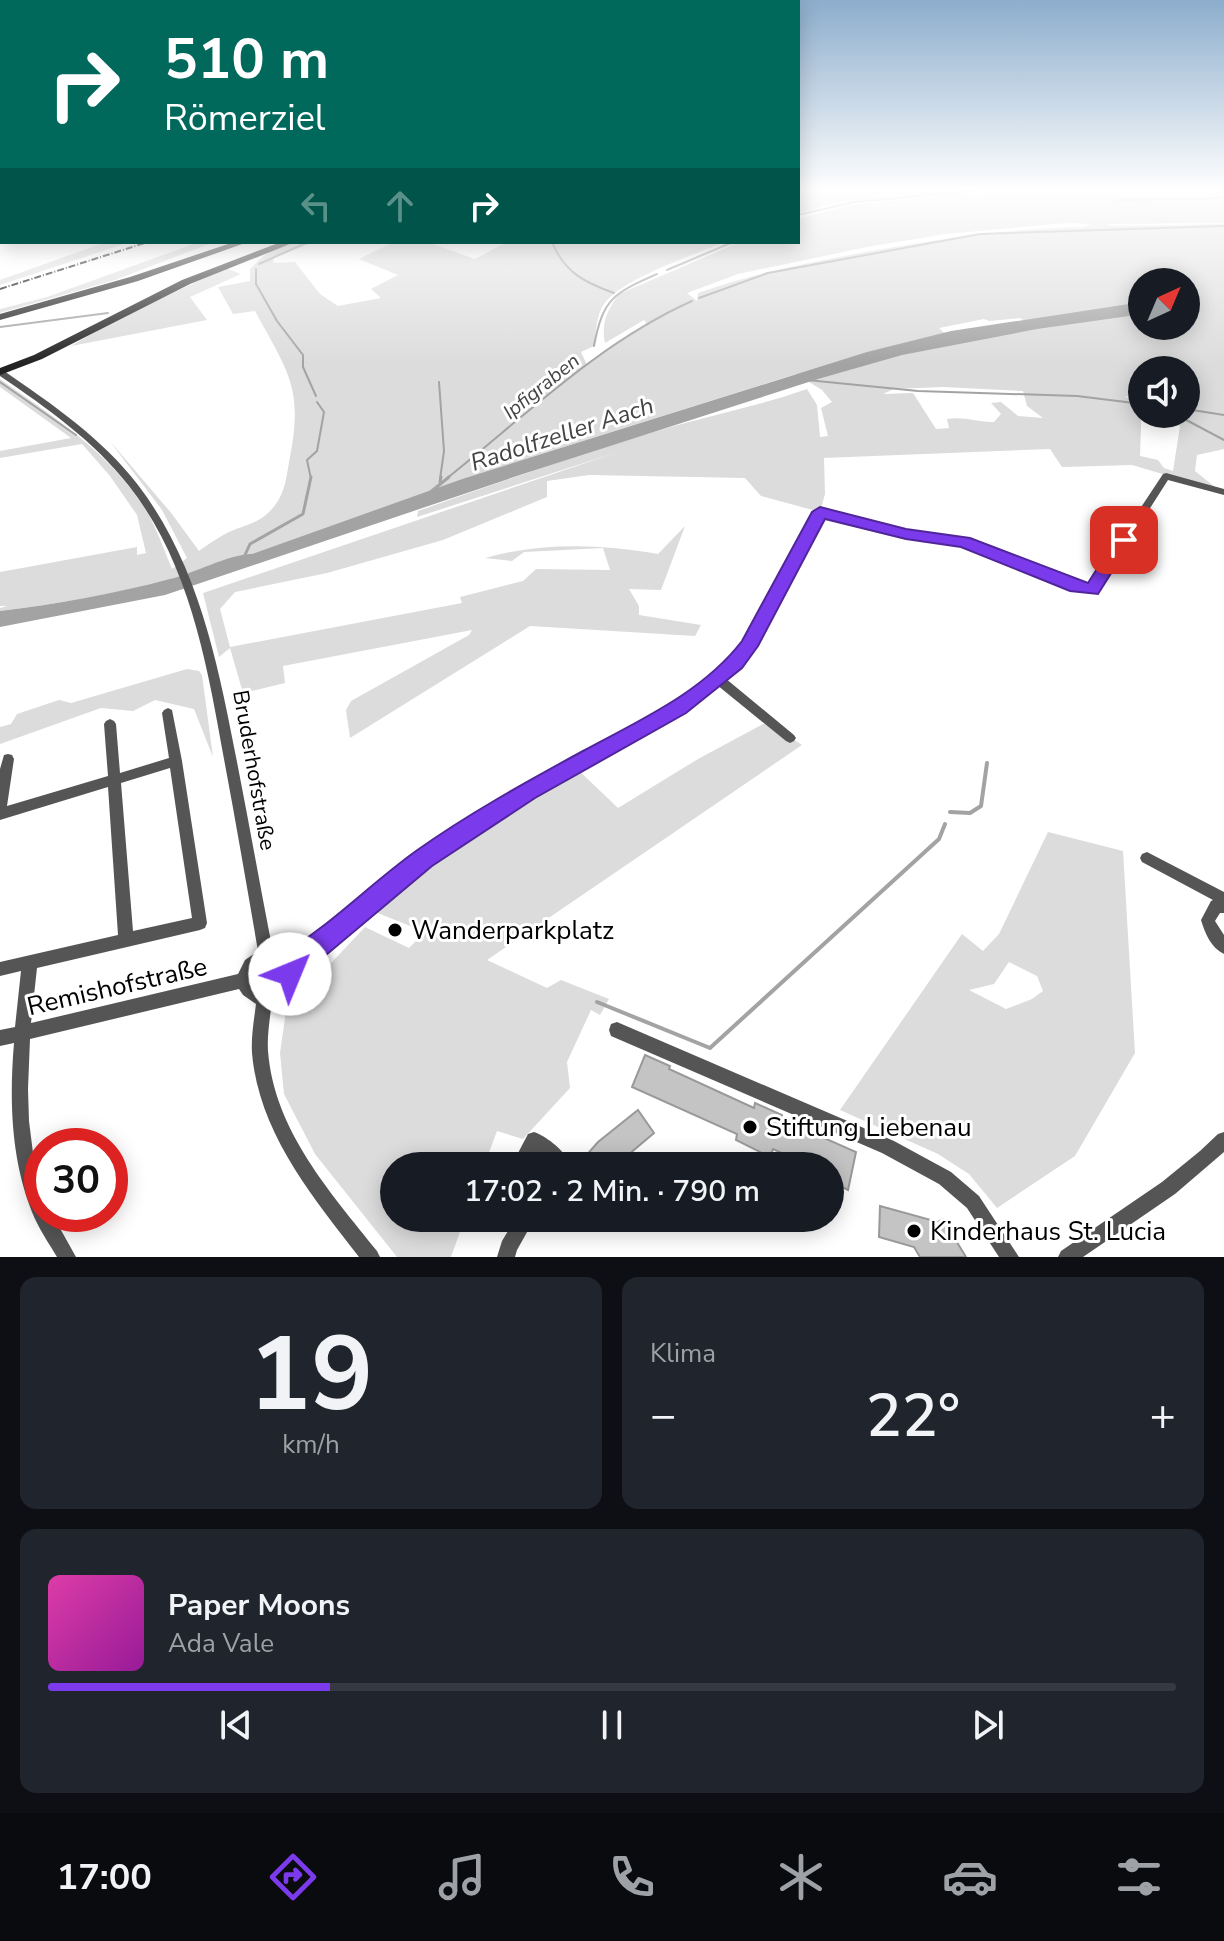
<!DOCTYPE html>
<html lang="de">
<head>
<meta charset="utf-8">
<style>
  body { margin:0; font-family:"Nunito Sans",sans-serif; background:#20242c; color:#f1f3f6; height:100vh; display:flex; flex-direction:column; font-size:30px; white-space:nowrap }
  * { box-sizing:border-box; margin:0 }
  p { font-size:26px; color:#9ea1a6 }
  .icon { flex:none; width:44px; height:44px; fill:none; stroke:currentColor; stroke-width:2; stroke-linecap:round; stroke-linejoin:round }
  .map { position:relative; height:1257px; overflow:hidden }
  .panel { display:flex; flex-direction:column; gap:20px; padding:20px; background:#0d0f14; flex:1 }
  .panel>* { flex:none }
  .banner { position:absolute; left:0px; top:0px; width:800px; height:244px; box-shadow:0 4px 20px #0003; background:#00695c; color:#fff; overflow:hidden }
  .needle { width:52px; rotate:44deg }
  .tools { position:absolute; left:1128px; top:268px; display:grid; gap:16px }
  .tools a { display:grid; place-items:center; width:72px; height:72px; border-radius:50%; background:#171b24; box-shadow:0 4px 20px #0003; font-size:40px }
  .speed { position:absolute; left:24px; top:1128px; display:flex; gap:16px; font-size:40px; font-weight:700; text-align:center }
  .speed>* { display:grid; place-content:center; width:104px; height:104px; border-radius:50%; background:#171b24; box-shadow:0 4px 20px #0003; line-height:1 }
  .speed .limit { border:12px solid #d22; background:#fff; color:#111 }
  .pin { position:absolute; display:grid; place-items:center; width:68px; height:68px; color:#fff; margin:-34px; border-radius:16px; box-shadow:0 4px 12px #0006 }
  .me { position:absolute; width:88px; margin:-44px; rotate:45deg; stroke-linejoin:round; filter:drop-shadow(0 0 6px #0008) }
  .turn { display:flex; align-items:center; gap:28px; height:168px; padding:0 32px; font-size:36px }
  .turn .icon { width:104px; height:104px; stroke-width:2.5 }
  .turn b { display:block; font-size:56px; line-height:68px }
  .lanes { display:flex; align-items:center; height:76px; padding:0 32px; background:#0003; justify-content:center; gap:40px; direction:ltr }
  .lanes .off { opacity:.35 }
  .big { font-size:60px; font-weight:600; line-height:1.1 }
  .panel .tile { flex:1; display:flex; flex-direction:column; justify-content:center; gap:12px; min-width:0; padding:0 28px; border-radius:16px; background:#20242c }
  .panel .dial { align-items:center; gap:0 }
  .dial b { font-size:104px; line-height:1 }
  .song { display:flex; align-items:center; gap:24px }
  .cover { width:96px; height:96px; border-radius:12px; background:linear-gradient(135deg,hsl(320 70% 55%),hsl(300 70% 35%)) }
  .played { height:8px; border-radius:4px; background:linear-gradient(90deg,#7c3aed 25%,#363941 25%) }
  .keys { display:flex; justify-content:space-around; direction:ltr }
  .heat { display:flex; justify-content:space-between; align-items:center; font-size:44px; direction:ltr }
  .panel .tiles { flex:1; display:grid; gap:20px; grid-template-columns:1fr 1fr }
  .tile:last-child { grid-column:span 2 }
  .trip { position:absolute; left:380px; top:1152px; width:464px; height:80px; border-radius:40px; background:#171b24; box-shadow:0 4px 20px #0003; font-weight:600; line-height:80px; text-align:center }
  .tab-bar { display:flex; height:128px; justify-content:space-around; align-items:center; background:#090b0e; color:#9ea1a6 }
  .tab-bar .icon { width:56px; height:56px }
  .tab-bar .current { color:#7c3aed }
  .tab-bar b { font-size:36px; color:#f1f3f6 }
  .map>svg:first-child { display:block }
  .green { fill:#dcdcdc; fill-rule:evenodd }
  .water { fill:#a3a3a3 }
  .lines { fill:none; stroke-linecap:round; stroke-linejoin:round }
  .stream-far2 { stroke:#a3a3a3; stroke-width:2 }
  .stream-far1 { stroke:#a3a3a3; stroke-width:3 }
  .stream { stroke:#a3a3a3; stroke-width:4 }
  .building { fill:#c4c4c4; stroke:#999; stroke-width:2 }
  .street { fill:#555; fill-rule:evenodd }
  .secondary { fill:#222; fill-rule:evenodd }
  .rail { stroke:#000; stroke-width:2; stroke-dasharray:7 2 1 2; stroke-linecap:butt }
  .route { fill:#7c3aed; stroke:#51269a; stroke-width:2 }
  .poi-dot { fill:#000; stroke:#fff; stroke-width:3 }
  .labels { text-anchor:middle; stroke-width:6; stroke-linejoin:round; paint-order:stroke }
  .far-water-label { font-size:20px; font-style:italic; fill:#444; stroke:#fff }
  .street-label { font-size:22px; fill:#000; stroke:#fff }
  .water-label { font-size:24px; font-style:italic; fill:#444; stroke:#fff }
  .near-poi-label { font-size:26px; fill:#000; stroke:#fff; text-anchor:start }
  .near-street-label { font-size:26px; fill:#000; stroke:#fff }
</style>
</head>
<body>
<div class="map">
<svg width="1224" height="1257" viewBox="0 0 1224 1257">
  <rect width="100%" height="100%" fill="#fff"/>
  <g class="green">
    <polygon points="798,189 983,189 840,202 798,213"/>
    <path d="M1011,189H1224V223L1107,224L1114,226L1224,224V449L1197,455L1195,471L1220,491L1132,465L1062,467L1050,449L824,458L825,494L820,512L761,496L745,478L589,475L547,481V497L443,540L327,573L235,592L220,609L230,647L462,603L460,597L523,581L536,569L610,570L603,548L524,552L512,561L485,558C541,542 601,544 658,554L685,526L661,590L629,589L639,606V615L701,625L695,636L530,626L350,738L346,710L351,701L469,635L472,630L283,666L285,683L243,693L230,648L219,657L203,593L618,452L417,517L418,511C498,483 579,454 660,430C710,415 759,406 807,389L817,405L820,437L828,436L821,408L832,402L822,390L796,374L462,479L252,554C231,553 193,574 170,580C114,594 57,604 0,611V608L7,606H0V572L137,547V555L146,553L137,515L110,476L82,444L0,458V451L71,438L0,387V379C55,418 111,453 147,512C157,529 164,550 172,569L187,558L162,510L109,440L172,514L199,551C207,545 216,539 225,534C240,526 256,525 269,512C284,498 286,481 289,462C304,388 289,374 255,311L233,314L218,287L250,281V269C270,248 283,242 314,242L274,258L273,263L295,262L320,294L338,306L381,298L371,289L398,275L359,259L394,242H427L475,259L507,242H725C696,254 621,279 604,304C596,315 596,333 594,346L581,352L587,365L647,324L644,320L605,343C601,323 607,310 619,294L740,242H798V219L850,205ZM1066,223L1090,224L1085,227C1010,228 938,239 865,252C808,263 753,273 698,293L697,301L687,293L738,274L867,247L946,234ZM1142,282H1186V326H1142ZM1020,318L1036,328L955,343L939,328L984,319L989,321ZM1142,370H1186V414H1160L1180,426L1173,471L1164,468L1158,460L1140,456L1142,400L1124,397L1138,395L1142,398ZM943,387L1023,391L1027,406L1043,418L1018,416L1001,402L991,403L1001,414L994,422C978,422 963,416 947,419L949,428L936,429L913,393L883,394L894,389Z"/>
    <polygon points="106,242 127,243 0,285 0,280"/>
    <polygon points="199,242 214,242 115,280 0,313 0,309 47,297"/>
    <polygon points="226,268 241,274 190,297 207,320 71,346 117,319"/>
    <polygon points="187,669 199,671 202,675 213,757 194,709 155,700 133,711 101,708 0,744 0,727 11,724 17,714 59,700 71,703"/>
    <polygon points="767,722 802,745 487,960 547,988 561,980 609,999 600,1015 591,1010 567,1062 570,1088 523,1139 497,1131 484,1166 394,1166 394,1218 465,1218 451,1257 397,1257 315,1154 284,1094 280,1053 286,1011 365,927 409,948 425,932 365,908 424,858 573,765 618,808 698,759"/>
    <path d="M1048,832L1123,851L1135,1053L1075,1156L997,1208L969,1174L938,1154L840,1110L962,934L983,951L999,934ZM1009,962L1037,976L1043,991L1032,999L1006,1009L969,990L994,984Z"/>
  </g>
  <path class="water" d="M1142,302V314L1136,315L1037,329L902,355L818,379L523,474L165,595L0,627V611C57,604 114,594 170,579C193,574 231,553 252,554L462,479L867,352L951,331Z"/>
  <g class="lines">
    <g class="stream-far2">
      <polyline points="1117,200 1220,198 1205,189"/>
      <polyline points="798,215 854,202 998,189"/>
      <path d="M556,242L553,244C565,273 586,283 614,293"/>
      <polyline points="259,264 308,242"/>
      <polyline points="256,269 256,284 277,321 303,355 303,367 316,396"/>
      <polyline points="667,270 733,242"/>
      <polyline points="699,298 768,273 980,234 1224,226"/>
      <polyline points="0,327 108,313"/>
      <path d="M594,346C603,298 614,293 657,274"/>
      <polyline points="807,380 918,391 1077,396 1142,404"/>
      <polyline points="0,382 76,435"/>
      <polyline points="439,382 444,451 440,479"/>
      <polyline points="1186,409 1224,415"/>
      <polyline points="1175,414 1224,440"/>
      <polyline points="311,479 307,460 317,451 324,412 317,402"/>
      <path d="M446,479C524,417 600,342 692,301"/>
    </g>
    <g class="stream-far1">
      <polyline points="440,482 441,477"/>
      <polyline points="428,494 449,477"/>
      <polyline points="245,555 250,544 303,514 311,477"/>
    </g>
    <g class="stream">
      <polyline points="950,812 970,813 981,806 987,763"/>
      <polyline points="597,1002 710,1048 939,839 945,824"/>
    </g>
  </g>
  <g class="building">
    <polygon points="645,1055 670,1066 669,1069 754,1108 755,1103 782,1115 781,1119 856,1152 848,1190 830,1181 830,1166 811,1166 773,1149 770,1157 736,1140 737,1134 632,1087"/>
    <polygon points="638,1110 654,1133 615,1166 577,1166 598,1142"/>
    <polygon points="880,1206 931,1220 934,1224 943,1219 966,1257 920,1257 914,1247 879,1237"/>
  </g>
  <g class="lines">
    <g class="street">
      <path d="M0,371H4C52,404 102,438 138,485C199,565 218,664 237,762C249,823 260,885 272,947L281,948L291,954L337,921L402,867L462,824L528,784L657,714L695,690L712,676L744,643L817,510L820,509L906,531L968,540L1079,584L1089,586L1163,474L1166,473L1224,489V495L1168,480L1096,593L1092,594L1073,590L962,545L906,537L823,516L752,649L725,678L794,735L796,738L794,741L790,743L786,741L717,685C682,713 643,733 603,755C558,779 514,804 471,832C410,873 359,927 298,968C296,984 288,995 272,1001C270,1018 267,1035 268,1051C274,1130 330,1192 377,1251L380,1257H359C312,1196 259,1133 252,1053C251,1036 254,1020 256,1004L243,995L239,989L30,1039L28,1089L29,1121L33,1153L42,1189V1214H52L76,1257H57C50,1245 41,1232 35,1219C11,1164 9,1102 14,1043L0,1046V1030L15,1027L21,971L0,976V962L118,935L108,787L0,820V769L4,755L8,754L12,755L14,759L7,806L108,776L104,724L106,721L110,719L114,721L116,724L120,773L169,758L162,713L164,710L168,708L172,710L182,761L207,923L205,928L200,930L37,968L31,1023L238,974L245,960L258,951C247,887 236,823 224,759C207,664 190,564 129,486C94,441 47,408 0,376ZM170,768L192,918L133,931L121,783ZM274,960C293,972 274,989 258,988L252,982V975L262,965Z"/>
      <path d="M1147,852L1224,892V913H1220L1215,921L1224,935V954C1211,948 1205,933 1201,920L1211,901L1213,900L1142,862L1140,858L1142,854Z"/>
      <polygon points="617,1022 894,1141 951,1172 979,1196 1019,1257 999,1257 967,1208 939,1184 882,1153 611,1036 609,1030 611,1024"/>
      <path d="M534,1132C545,1136 562,1148 567,1159L564,1166H545L547,1161L536,1153L533,1166H515L517,1155L528,1134Z"/>
      <polygon points="1224,1132 1224,1152 1175,1194 1083,1257 1058,1257 1061,1251 1162,1182 1200,1151 1218,1134"/>
      <polygon points="516,1218 535,1218 517,1250 515,1257 497,1257 502,1241"/>
    </g>
    <g class="secondary">
      <polygon points="234,242 248,242 138,281 0,320 0,314 130,277"/>
      <polygon points="281,242 295,242 190,284 42,359 0,375 0,368 34,355 182,280"/>
    </g>
    <polyline class="rail" points="0,289 148,242"/>
  </g>
  <linearGradient id="sky" x2="0" y2="1"><stop stop-color="#8cadcc"/><stop offset="0.52" stop-color="#fff"/><stop offset="1" stop-color="#fff" stop-opacity="0"/></linearGradient>
  <rect width="1224" height="365" fill="url(#sky)"/>
  <path class="route" d="M820,507L906,529L970,538L1088,583L1118,536L1124,535L1132,540L1098,594L1070,591L961,547L906,539L825,519L758,646L742,668L686,713L535,798L432,866L326,955L303,970L299,983L290,986L281,983L278,974L281,955C330,926 370,884 416,851C468,814 526,782 583,751C638,721 702,693 742,641L812,512Z"/>
  <g class="poi-dot">
    <circle cx="395" cy="930" r="8"/>
    <circle cx="750" cy="1127" r="8"/>
    <circle cx="914" cy="1231" r="8"/>
  </g>
  <g class="labels">
    <g class="far-water-label">
      <text transform="translate(541 386) rotate(-39)" y="7">Ipfigraben</text>
    </g>
    <g class="street-label">
      <text transform="translate(255 770) rotate(80)" y="8">Bruderhofstraße</text>
    </g>
    <g class="water-label">
      <text transform="translate(562 434) rotate(-18)" y="8">Radolfzeller Aach</text>
    </g>
    <g class="near-poi-label">
      <text x="411" y="939">Wanderparkplatz</text>
      <text x="766" y="1136">Stiftung Liebenau</text>
      <text x="930" y="1240">Kinderhaus St. Lucia</text>
    </g>
    <g class="near-street-label">
      <text transform="translate(117 986) rotate(-13)" y="9">Remishofstraße</text>
    </g>
  </g>
</svg>
<div class="tools">
<a><svg class="needle" viewBox="-14 -14 28 28"><path d="M0-13l5 13h-10z" fill="#e53935"/><path d="M0 13l5-13h-10z" fill="#9ea1a6"/></svg></a>
<a><svg class="icon" aria-label="sound" viewBox="0 0 24 24"><path d="M4 9h4l5-4v14l-5-4H4zM17 9q2 3 0 6"/></svg></a>
</div>
<div class="speed"><div class="limit">30</div></div>
<div class="pin" style="left:1124px;top:540px;background:#d93025"><svg class="icon" aria-label="arrive" viewBox="0 0 24 24"><path d="M6 21V4h12l-3 4 3 4H6"/></svg></div>
<svg class="me" style="left:290px;top:974px" viewBox="-20 -20 40 40"><circle r="19" fill="#fff"/><path d="M0-13L10 11 0 6-10 11z" fill="#7c3aed"/></svg>
<div class="trip">17:02 · 2 Min. · 790 m</div>
<div class="banner">
<div class="turn"><svg class="icon" aria-label="right" viewBox="0 0 24 24"><path d="M7 20v-9h11M14 6l5 5-5 5"/></svg><div><b>510 m</b>Römerziel</div></div>
<div class="lanes"><svg class="icon off" aria-label="left" viewBox="0 0 24 24"><path d="M17 20v-9H6M10 6l-5 5 5 5"/></svg><svg class="icon off" aria-label="ahead" viewBox="0 0 24 24"><path d="M12 20V5M6 11l6-6 6 6"/></svg><svg class="icon" aria-label="right" viewBox="0 0 24 24"><path d="M7 20v-9h11M14 6l5 5-5 5"/></svg></div>
</div>
</div>
<section class="panel">
<div class="tiles">
<div class="tile dial"><b>19</b><p>km/h</p></div>
<div class="tile"><p>Klima</p>
<div class="heat"><a>−</a><b class="big">22°</b><a>+</a></div>
</div>
<div class="tile">
<div class="song"><i class="cover"></i><div><b>Paper Moons</b><p>Ada Vale</p></div></div>
<div class="played"></div>
<div class="keys"><svg class="icon" aria-label="previous" viewBox="0 0 24 24"><path d="M18 5L8 12l10 7zM5 5v14"/></svg><svg class="icon" aria-label="pause" viewBox="0 0 24 24"><path d="M8 5v14M16 5v14"/></svg><svg class="icon" aria-label="next" viewBox="0 0 24 24"><path d="M6 5l10 7-10 7zM19 5v14"/></svg></div>
</div>
</div>
</section>
<nav class="tab-bar">
<b>17:00</b>
<svg class="icon current" aria-label="directions" viewBox="0 0 24 24"><path d="M12 3l9 9-9 9-9-9zM9 14v-3h6M13 9l2 2-2 2"/></svg>
<svg class="icon" aria-label="music" viewBox="0 0 24 24"><path d="M9 18V5l10-2v13"/><circle cx="6" cy="18" r="3"/><circle cx="16" cy="16" r="3"/></svg>
<svg class="icon" aria-label="phone" viewBox="0 0 24 24"><path d="M5 4h4l2 5-3 2q2 4 5 5l2-3 5 2v4C11 20 4 13 5 4z"/></svg>
<svg class="icon" aria-label="climate" viewBox="0 0 24 24"><path d="M12 3v18M4 7l16 10M4 17L20 7"/></svg>
<svg class="icon" aria-label="car" viewBox="0 0 24 24"><path d="M5 17H2v-5l4-1 3-4h7l3 4 3 1v5h-3M9 17h6M6 11h13"/><circle cx="7" cy="17" r="2"/><circle cx="17" cy="17" r="2"/></svg>
<svg class="icon" aria-label="filters" viewBox="0 0 24 24"><path d="M4 7h16M4 17h16"/><circle cx="9" cy="7" r="2"/><circle cx="15" cy="17" r="2"/></svg>
</nav>
</body>
</html>
